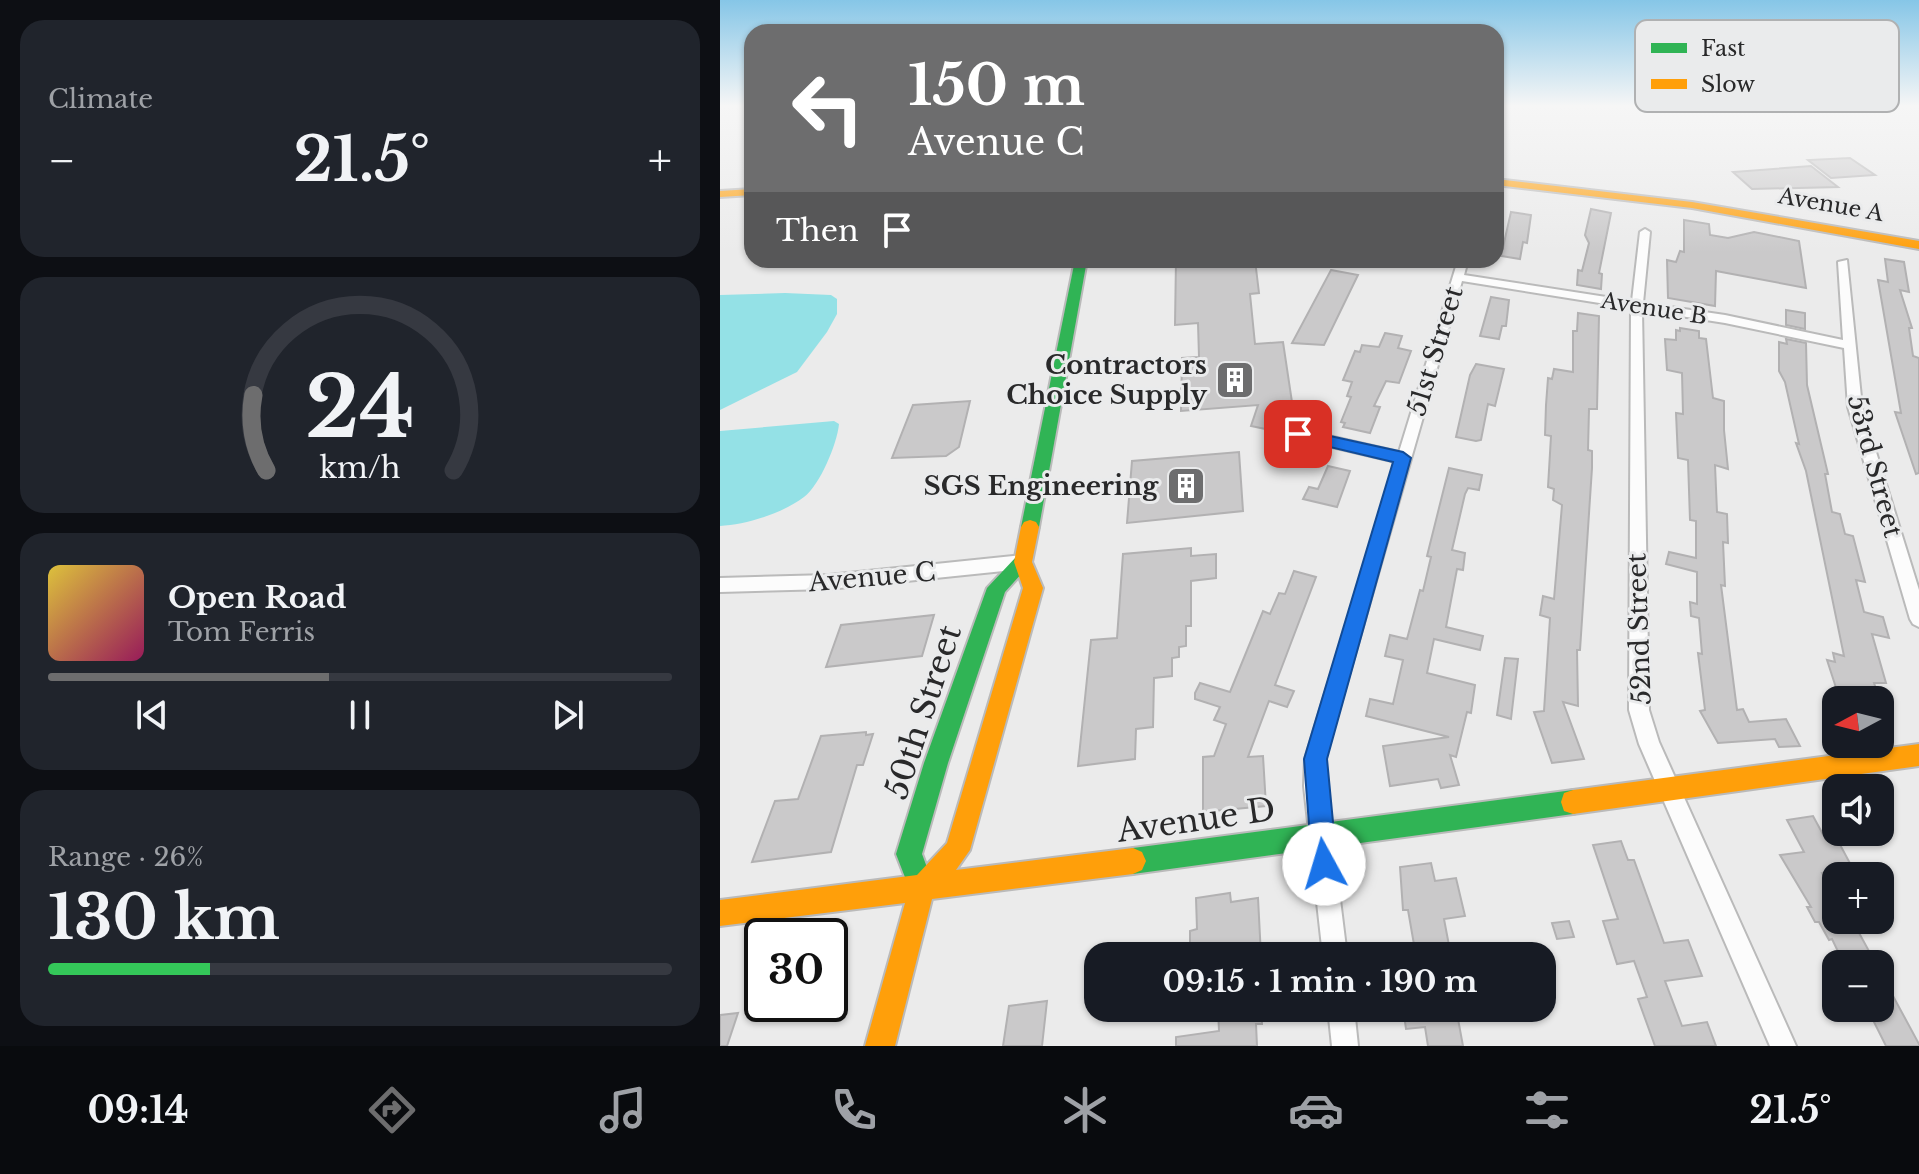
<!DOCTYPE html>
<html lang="en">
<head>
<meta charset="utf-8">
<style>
  body { margin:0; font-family:"Libre Baskerville",serif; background:#20242c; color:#f1f3f6; height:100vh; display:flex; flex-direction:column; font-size:30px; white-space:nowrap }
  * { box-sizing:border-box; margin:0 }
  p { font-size:26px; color:#9ea1a6 }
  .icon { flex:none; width:44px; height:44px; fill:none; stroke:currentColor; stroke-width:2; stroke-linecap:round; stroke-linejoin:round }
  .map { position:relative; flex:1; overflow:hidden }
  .side { display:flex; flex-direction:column; gap:20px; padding:20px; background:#0d0f14; width:720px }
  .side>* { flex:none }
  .guide { position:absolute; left:24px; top:24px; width:760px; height:244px; border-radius:24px; box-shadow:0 2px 6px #0004; background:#6d6d6e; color:#fff; overflow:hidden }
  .needle { width:52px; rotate:263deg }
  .buttons { position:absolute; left:1102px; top:686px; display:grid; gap:16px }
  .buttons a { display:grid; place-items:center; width:72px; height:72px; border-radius:16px; background:#171b24; box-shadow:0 2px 6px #0004; font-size:40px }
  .speed { position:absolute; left:24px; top:918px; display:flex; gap:16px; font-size:40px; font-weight:700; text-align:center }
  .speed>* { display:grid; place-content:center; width:104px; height:104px; border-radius:50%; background:#171b24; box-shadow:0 2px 6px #0004; line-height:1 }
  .speed .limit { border:4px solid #111; border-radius:12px; background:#fff; color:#111 }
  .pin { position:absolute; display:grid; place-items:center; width:68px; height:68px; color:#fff; margin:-34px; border-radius:16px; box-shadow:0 4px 12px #0006 }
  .me { position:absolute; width:88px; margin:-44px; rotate:354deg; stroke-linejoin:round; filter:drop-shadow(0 0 6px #0008) }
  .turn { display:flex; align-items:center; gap:28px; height:168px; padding:0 32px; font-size:36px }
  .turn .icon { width:104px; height:104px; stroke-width:2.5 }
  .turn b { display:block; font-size:56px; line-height:68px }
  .then { display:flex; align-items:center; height:76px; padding:0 32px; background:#0003; gap:16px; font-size:30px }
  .big { font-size:60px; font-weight:800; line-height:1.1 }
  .side .tile { flex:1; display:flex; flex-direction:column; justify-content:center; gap:12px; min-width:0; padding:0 28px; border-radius:24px; background:#20242c }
  .side .dial { align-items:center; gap:0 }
  .dial svg { height:208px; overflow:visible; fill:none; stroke:#363941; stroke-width:7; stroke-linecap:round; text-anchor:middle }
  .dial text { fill:#f1f3f6; stroke:none }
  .song { display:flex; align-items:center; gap:24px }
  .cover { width:96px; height:96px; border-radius:12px; background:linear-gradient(135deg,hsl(50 70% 55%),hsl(330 70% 35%)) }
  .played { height:8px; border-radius:4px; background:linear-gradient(90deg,#6d6d6e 45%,#363941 45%) }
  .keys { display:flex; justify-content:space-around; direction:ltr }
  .heat { display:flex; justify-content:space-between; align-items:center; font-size:44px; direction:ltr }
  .charge { height:12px; border-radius:6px; background:linear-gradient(90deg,#34c759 26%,#363941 0) }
  .trip { position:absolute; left:364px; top:942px; width:472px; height:80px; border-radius:24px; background:#171b24; box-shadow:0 2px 6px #0004; font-weight:800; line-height:80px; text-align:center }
  .tab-bar { display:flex; height:128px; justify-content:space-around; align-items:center; background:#090b0e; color:#9ea1a6 }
  .tab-bar .icon { width:56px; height:56px }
  .tab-bar .active { color:#6d6d6e }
  .tab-bar b { font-size:36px; color:#f1f3f6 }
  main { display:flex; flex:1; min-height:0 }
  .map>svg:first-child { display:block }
  .water { fill:#94e1e6 }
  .building { fill:#cac9ca; stroke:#b2b1b2; stroke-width:2 }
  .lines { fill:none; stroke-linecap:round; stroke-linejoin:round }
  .street-casing { stroke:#bababa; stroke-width:4 }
  .fast-casing { stroke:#bababa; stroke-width:4 }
  .slow-casing { stroke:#bababa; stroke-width:4 }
  .street { fill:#fcfcfc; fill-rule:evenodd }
  .fast { fill:#30b455; fill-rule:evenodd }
  .slow { fill:#ff9f0a; fill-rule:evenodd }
  .route { fill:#1a73e8; stroke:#114b97; stroke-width:2 }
  .labels { text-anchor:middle; stroke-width:6; stroke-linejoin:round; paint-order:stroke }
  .far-street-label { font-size:22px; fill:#29292a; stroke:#eaebec }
  .street-label { font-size:26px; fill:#29292a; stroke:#eaebec }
  .poi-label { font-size:26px; font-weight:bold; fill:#29292a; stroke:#eaebec; text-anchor:end }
  .near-street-label { font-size:32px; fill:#29292a; stroke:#eaebec }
  .key { fill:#eaebec; stroke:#b0b1b2; stroke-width:2 }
  .key-label { font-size:22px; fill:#29292a }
</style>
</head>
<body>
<main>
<section class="side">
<div class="tile"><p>Climate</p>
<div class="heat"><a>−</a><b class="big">21.5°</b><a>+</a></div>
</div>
<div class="tile dial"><svg viewBox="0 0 100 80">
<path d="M14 69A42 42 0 1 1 86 69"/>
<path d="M14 69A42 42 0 0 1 9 40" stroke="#6d6d6e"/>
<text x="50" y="56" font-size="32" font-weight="700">24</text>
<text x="50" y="72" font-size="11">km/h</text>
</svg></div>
<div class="tile">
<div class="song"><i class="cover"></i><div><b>Open Road</b><p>Tom Ferris</p></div></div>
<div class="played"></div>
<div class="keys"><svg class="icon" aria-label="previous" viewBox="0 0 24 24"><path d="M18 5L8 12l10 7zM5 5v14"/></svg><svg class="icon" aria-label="pause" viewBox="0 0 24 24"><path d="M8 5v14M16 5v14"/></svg><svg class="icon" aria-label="next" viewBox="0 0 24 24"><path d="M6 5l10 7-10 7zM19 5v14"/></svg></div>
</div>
<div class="tile"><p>Range · 26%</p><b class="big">130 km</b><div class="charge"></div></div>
</section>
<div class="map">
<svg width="1199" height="1046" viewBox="0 0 1199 1046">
  <rect width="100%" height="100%" fill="#ebebeb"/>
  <g class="water">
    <polygon points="65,293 111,295 117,299 117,314 107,332 77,372 0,410 0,295"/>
    <path d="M114,421L119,424C117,444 100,485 84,497C63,513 26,525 0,526V431Z"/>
  </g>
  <g class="building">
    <polygon points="1130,158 1155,175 1111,178 1088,160"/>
    <polygon points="1091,166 1118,187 1032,189 1013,172"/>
    <polygon points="871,209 891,213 879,273 882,274 881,289 857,285 858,270 862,271 869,243 865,235"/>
    <polygon points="791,212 811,215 807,243 803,242 800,259 781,256"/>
    <polygon points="964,220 989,224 990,235 1008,238 1034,232 1079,241 1086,288 996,271 995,306 948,298 947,260 956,262 960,251 964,252"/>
    <polygon points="1165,259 1184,262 1189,292 1180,290 1192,328 1189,328 1193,356 1199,358 1199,473 1196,474 1175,412 1181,413 1158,280 1168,282"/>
    <polygon points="456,260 535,260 539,293 530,294 535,344 563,342 572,402 568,402 555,431 531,426 538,405 461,411 462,358 479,357 478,323 455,325"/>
    <polygon points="611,270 638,275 604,345 572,343"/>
    <polygon points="771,297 789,300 786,326 782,326 779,339 760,336"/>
    <polygon points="1066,310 1085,313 1085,329 1066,325"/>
    <polygon points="858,313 879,316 877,409 869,409 868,450 872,451 872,468 860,650 857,650 858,706 843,702 864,759 832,763 814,712 824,711 830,618 820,615 823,596 834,599 842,505 833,500 834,489 828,487 831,436 825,435 826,405 828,378 832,379 834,369 853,372 853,331 857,331"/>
    <polygon points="960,328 979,331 979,338 986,339 993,398 1004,401 1004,430 1008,469 995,465 997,512 1007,514 1008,543 1003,542 1005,586 1001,585 1017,710 1023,709 1029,722 1066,719 1080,746 1059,747 1055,739 998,743 980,711 985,710 978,653 982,654 979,618 971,616 970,602 977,604 977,572 946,564 949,552 976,558 976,521 970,520 968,460 958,458 956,413 963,414 962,373 947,370 945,339 956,340 956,330 960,331"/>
    <polygon points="665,333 682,336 678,348 691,351 679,383 666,381 654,406 660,407 650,433 623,427 625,423 621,422 631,397 627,396 632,382 623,380 635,351 640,352 642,345 659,347"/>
    <polygon points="1066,339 1086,343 1087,385 1108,474 1105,474 1112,512 1120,514 1125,534 1133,536 1145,582 1136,580 1144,612 1163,617 1169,638 1152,634 1166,683 1154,683 1160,700 1120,700 1107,660 1115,662 1113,653 1124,656 1086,471 1076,443 1079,444 1065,382 1059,371 1059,342 1067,344"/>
    <polygon points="756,364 784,369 775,406 768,404 761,440 756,441 736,437 750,375"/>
    <polygon points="250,401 239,447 226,456 172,458 193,405"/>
    <polygon points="519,452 523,511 407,523 412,461"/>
    <polygon points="608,466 630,471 617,507 583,499 589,487 598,489"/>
    <polygon points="729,468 762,475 759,490 748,488 745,494 732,550 745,553 743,570 737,569 726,627 763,636 760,650 714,639 707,673 755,685 751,713 747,712 736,757 730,755 739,785 721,788 718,779 670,786 663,746 729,737 646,716 650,699 673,704 683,660 665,656 670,635 687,639 700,590 703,591 711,557 707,556"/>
    <polygon points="471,548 471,556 496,554 496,578 471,581 471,626 466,626 466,646 459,647 459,657 452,658 452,676 434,678 433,727 416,729 415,759 358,766 371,640 397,638 403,554"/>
    <polygon points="574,571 596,577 555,685 574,691 567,707 549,701 528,757 543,756 546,806 483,812 483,757 494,756 506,724 494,720 500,707 475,699 475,693 480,683 510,692 543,611 550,614 559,593 565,594"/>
    <polygon points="214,615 202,656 106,667 121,625"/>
    <polygon points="785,658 798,659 791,719 777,715"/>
    <polygon points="146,732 146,735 153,734 143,765 137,765 111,852 32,862 55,801 78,799 101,736"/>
    <polygon points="1093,816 1106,840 1117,839 1133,869 1102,873 1116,897 1116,920 1132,920 1156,964 1124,964 1112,939 1109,940 1099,922 1095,922 1087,907 1091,907 1060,855 1084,852 1067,820"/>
    <polygon points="901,841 908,860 914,860 944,943 968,940 982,976 945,981 962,1026 987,1022 996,1046 935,1046 918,999 927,997 914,961 897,964 883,921 898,919 873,845"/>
    <polygon points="711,863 715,881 736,878 745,916 724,919 731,956 696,956 688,910 683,910 680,867"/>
    <polygon points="510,893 511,902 538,898 541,956 470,956 470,931 477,929 476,898"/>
    <polygon points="849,921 854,937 837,939 832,923"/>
    <polygon points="1160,972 1199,1044 1199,1046 1166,1046 1147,1008 1160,1008"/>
    <polygon points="327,1001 322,1046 283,1046 289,1006"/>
    <polygon points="498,1008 541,1008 542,1024 536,1024 537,1046 456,1046 456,1037 499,1031"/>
    <polygon points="683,1008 736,1008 743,1046 708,1046 705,1027 686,1029"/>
    <polygon points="18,1013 7,1046 0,1046 0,1015"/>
  </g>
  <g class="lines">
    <g class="street-casing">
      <g id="street">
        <polygon points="925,229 930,232 923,303 1005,315 1123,340 1118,262 1127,260 1142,407 1199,590 1199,627 1193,624 1190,619 1128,407 1124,348 1005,323 922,310 929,710 939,742 1076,1046 1050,1046 919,744 909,710 911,308 742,281 605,759 606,786 627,956 603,956 584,786 585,759 676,462 578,439 571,434 578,429 679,452 738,260 748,260 744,275 912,301 920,232"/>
        <polygon points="303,555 309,557 311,562 309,567 303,569 109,589 0,592 0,578 109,575"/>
        <polygon points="608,1008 634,1008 638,1046 612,1046"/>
      </g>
    </g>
    <g class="fast-casing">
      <g id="fast">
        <polygon points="355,260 367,260 319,527 316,532 304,532 301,527"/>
        <polygon points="303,554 310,557 312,562 285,592 228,763 202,854 215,889 211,898 202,902 193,898 176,854 204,763 267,588 296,557"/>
        <polygon points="853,790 862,793 865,802 862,811 853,814 413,874 404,870 400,861 404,852 413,848"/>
      </g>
    </g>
    <g class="slow-casing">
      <g id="slow">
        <polygon points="776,179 972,202 1199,241 1199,249 972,208 776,185"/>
        <polygon points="32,189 32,195 0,197 0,191"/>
        <polygon points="310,520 316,522 319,527 312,562 323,588 250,850 236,870 413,848 422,852 426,861 422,870 413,874 212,899 175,1046 145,1046 185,903 0,926 0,900 197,875 227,843 303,588 294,562 301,527 304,522"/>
        <polygon points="1199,744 1199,766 853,814 844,811 841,802 844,793 853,790"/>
      </g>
    </g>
    <use href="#street" class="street"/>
    <use href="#fast" class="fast"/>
    <use href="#slow" class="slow"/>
  </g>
  <linearGradient id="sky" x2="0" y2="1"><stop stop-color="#86c6e7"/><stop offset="0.42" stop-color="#f6f6f6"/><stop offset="1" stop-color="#f6f6f6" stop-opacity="0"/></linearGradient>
  <rect width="1199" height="252" fill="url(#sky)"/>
  <polygon class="route" points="578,429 683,452 691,458 607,759 617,864 613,873 604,877 595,873 592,864 584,759 673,462 572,438 570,434"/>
  <defs>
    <g id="building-square" transform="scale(2)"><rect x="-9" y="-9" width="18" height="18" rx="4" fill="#6d6d6e" stroke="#eaebec"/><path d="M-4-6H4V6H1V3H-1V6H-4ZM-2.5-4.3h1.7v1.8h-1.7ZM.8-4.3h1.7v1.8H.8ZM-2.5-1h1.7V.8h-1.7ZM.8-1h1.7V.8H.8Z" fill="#fff"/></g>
  </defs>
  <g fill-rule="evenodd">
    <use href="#building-square" x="515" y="380"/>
    <use href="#building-square" x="466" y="486"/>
  </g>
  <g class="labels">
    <g class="far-street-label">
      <text transform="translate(1111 204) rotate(10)" y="8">Avenue A</text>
      <text transform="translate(934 308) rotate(9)" y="8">Avenue B</text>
    </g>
    <g class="street-label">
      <text transform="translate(715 351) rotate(-73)" y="9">51st Street</text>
      <text transform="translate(1155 466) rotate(75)" y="9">53rd Street</text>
      <text transform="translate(152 577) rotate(-5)" y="9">Avenue C</text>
      <text transform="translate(919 629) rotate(-92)" y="9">52nd Street</text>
    </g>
    <g class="poi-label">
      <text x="487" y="374">Contractors<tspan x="487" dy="30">Choice Supply</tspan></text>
      <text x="438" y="495">SGS Engineering</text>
    </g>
    <g class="near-street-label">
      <text transform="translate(203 712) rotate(-72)" y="11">50th Street</text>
      <text transform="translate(476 820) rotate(-8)" y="11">Avenue D</text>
    </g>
  </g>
  <rect x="915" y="20" width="264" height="92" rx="12" class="key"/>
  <rect x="931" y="43" width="36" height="10" fill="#30b455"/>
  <rect x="931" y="79" width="36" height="10" fill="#ff9f0a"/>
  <g class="key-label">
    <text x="981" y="56">Fast</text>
    <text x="981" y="92">Slow</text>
  </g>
</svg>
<div class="buttons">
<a><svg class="needle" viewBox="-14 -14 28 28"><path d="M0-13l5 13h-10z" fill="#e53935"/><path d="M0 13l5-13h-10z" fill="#9ea1a6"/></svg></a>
<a><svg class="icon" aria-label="sound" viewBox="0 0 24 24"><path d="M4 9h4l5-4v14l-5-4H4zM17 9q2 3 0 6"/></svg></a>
<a>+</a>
<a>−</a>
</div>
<div class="speed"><div class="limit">30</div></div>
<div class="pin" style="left:578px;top:434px;background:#d93025"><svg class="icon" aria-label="arrive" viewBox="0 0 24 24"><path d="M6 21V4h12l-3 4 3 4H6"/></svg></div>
<svg class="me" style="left:604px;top:864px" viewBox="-20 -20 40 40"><circle r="19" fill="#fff"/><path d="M0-13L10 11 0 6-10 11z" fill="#1a73e8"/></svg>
<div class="trip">09:15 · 1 min · 190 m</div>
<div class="guide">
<div class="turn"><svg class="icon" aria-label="left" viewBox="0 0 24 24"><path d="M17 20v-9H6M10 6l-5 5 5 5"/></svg><div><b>150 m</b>Avenue C</div></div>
<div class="then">Then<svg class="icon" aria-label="arrive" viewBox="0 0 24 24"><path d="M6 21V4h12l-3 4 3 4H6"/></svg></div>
</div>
</div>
</main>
<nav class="tab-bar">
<b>09:14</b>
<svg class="icon active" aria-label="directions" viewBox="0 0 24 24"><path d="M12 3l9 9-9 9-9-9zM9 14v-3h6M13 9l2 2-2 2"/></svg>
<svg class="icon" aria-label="music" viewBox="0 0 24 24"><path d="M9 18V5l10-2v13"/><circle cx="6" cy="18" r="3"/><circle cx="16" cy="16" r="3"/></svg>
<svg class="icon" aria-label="phone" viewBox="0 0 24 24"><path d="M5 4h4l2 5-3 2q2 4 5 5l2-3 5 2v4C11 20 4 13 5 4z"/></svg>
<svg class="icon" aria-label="climate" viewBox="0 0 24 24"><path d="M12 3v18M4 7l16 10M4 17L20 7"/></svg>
<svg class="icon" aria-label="car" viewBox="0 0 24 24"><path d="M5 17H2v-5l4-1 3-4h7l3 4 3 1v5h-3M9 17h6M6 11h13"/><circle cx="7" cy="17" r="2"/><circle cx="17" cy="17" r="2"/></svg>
<svg class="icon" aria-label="filters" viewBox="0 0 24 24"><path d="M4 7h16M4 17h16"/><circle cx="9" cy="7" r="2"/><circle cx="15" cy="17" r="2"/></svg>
<b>21.5°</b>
</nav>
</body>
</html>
